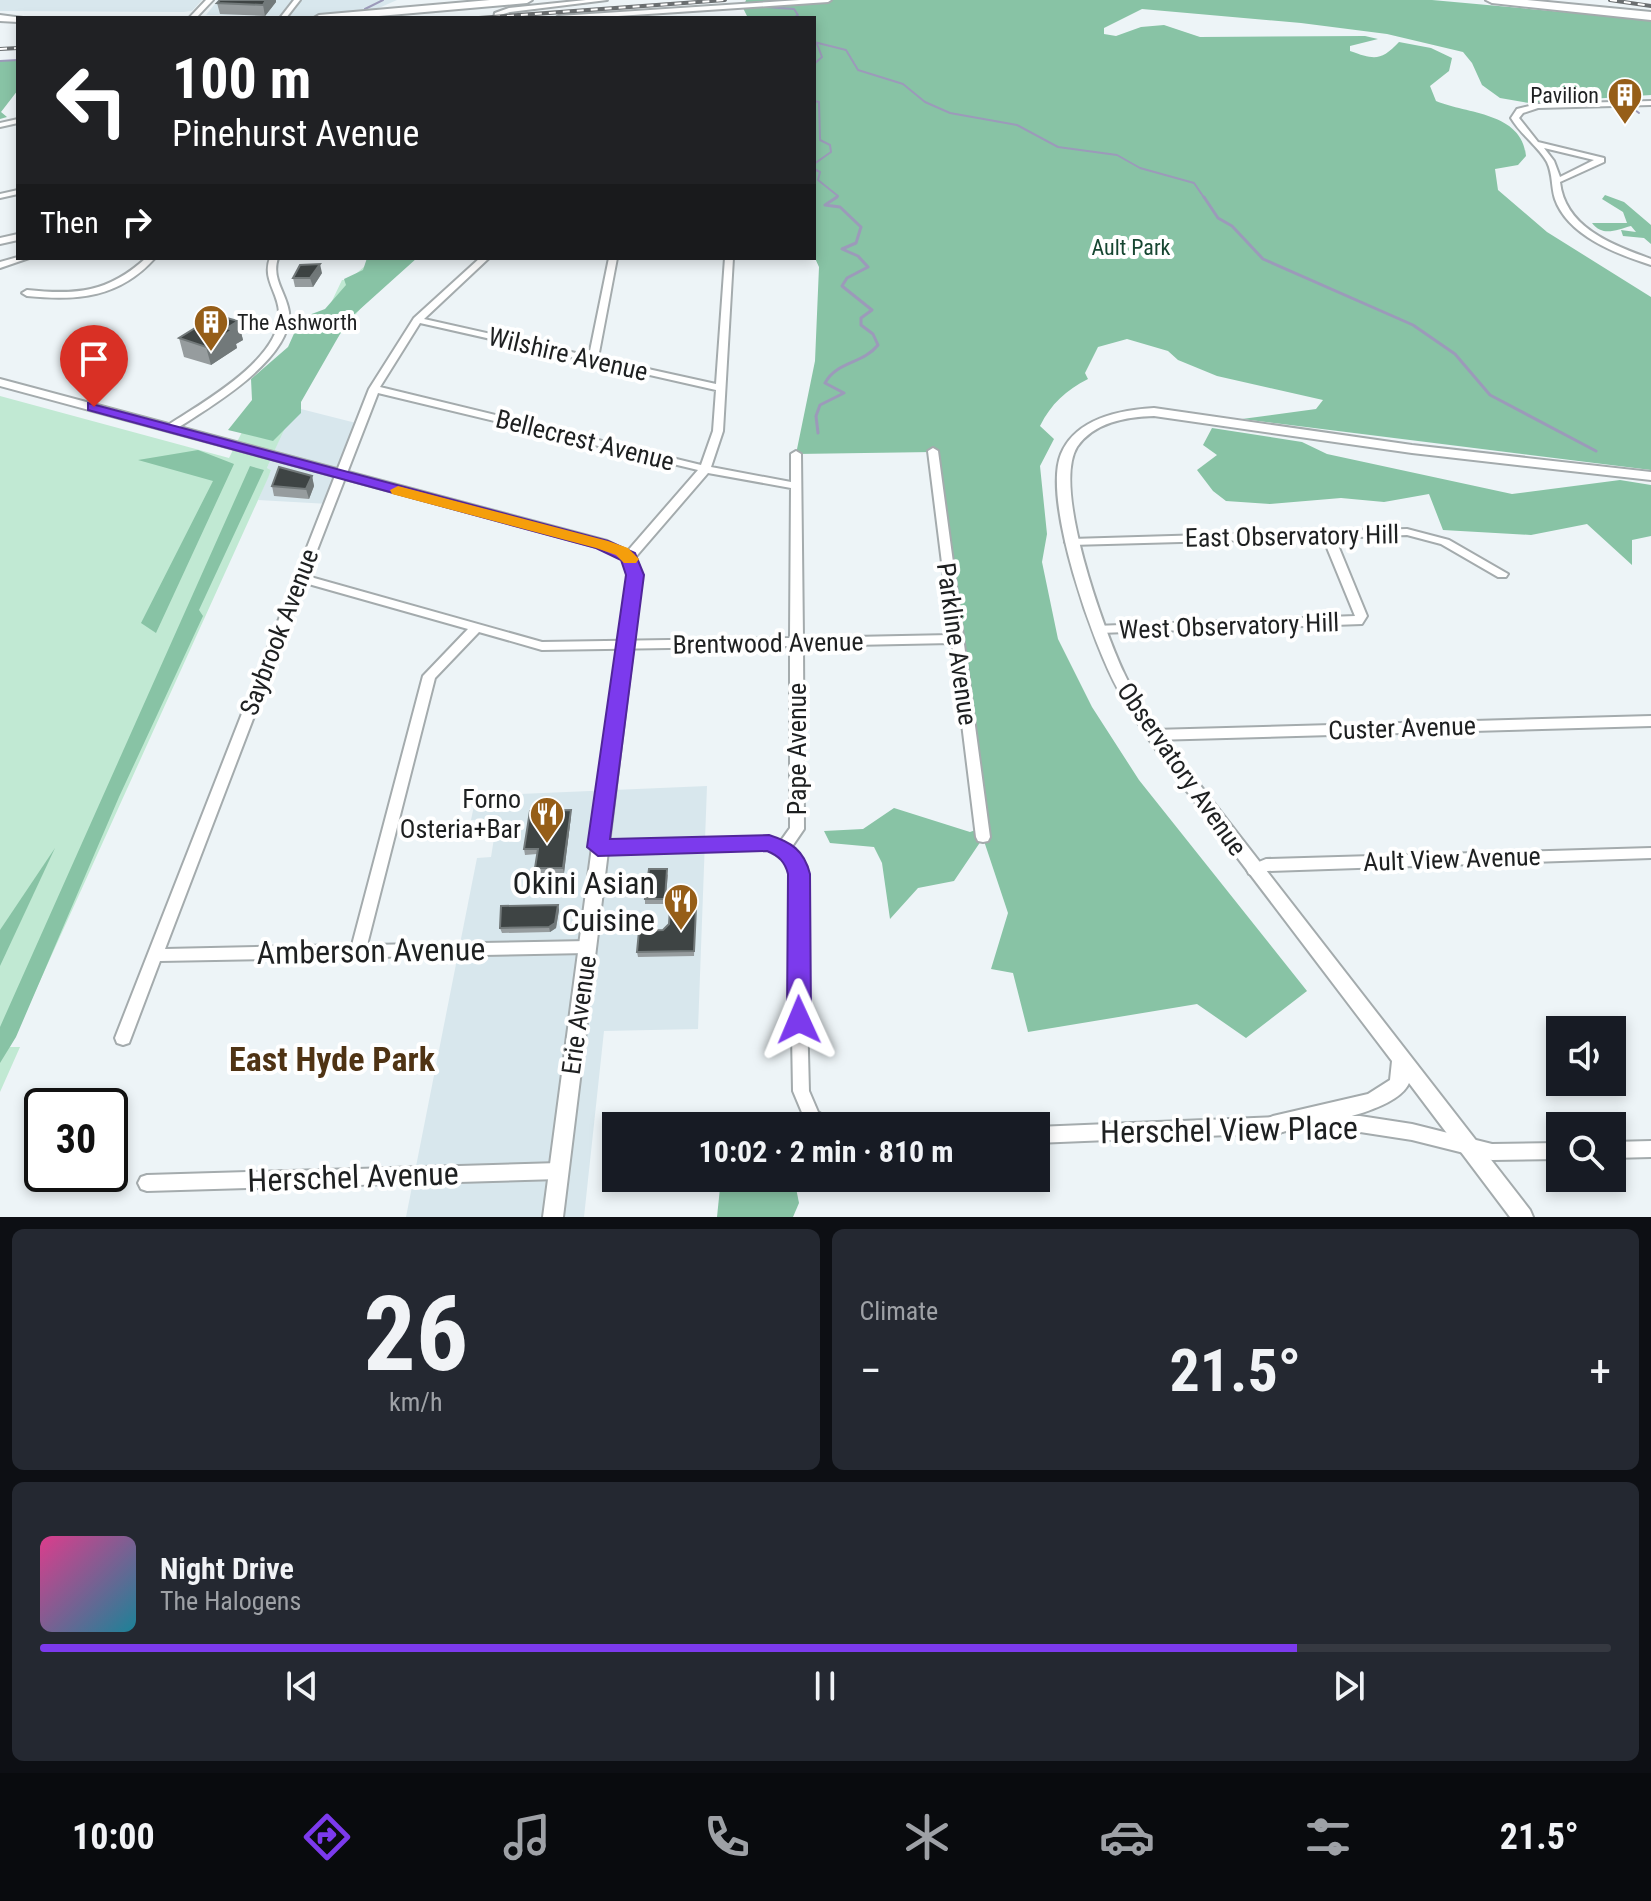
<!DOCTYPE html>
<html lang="en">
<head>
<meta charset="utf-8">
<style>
  body { margin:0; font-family:"Roboto Condensed",sans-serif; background:#242831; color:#f1f3f6; height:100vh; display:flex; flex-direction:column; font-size:30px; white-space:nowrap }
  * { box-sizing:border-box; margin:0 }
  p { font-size:26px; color:#9ea1a6 }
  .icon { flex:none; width:44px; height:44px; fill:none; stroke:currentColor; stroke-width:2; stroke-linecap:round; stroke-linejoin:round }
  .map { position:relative; height:1217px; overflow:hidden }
  .sheet { display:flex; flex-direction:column; gap:12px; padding:12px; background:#0d0f14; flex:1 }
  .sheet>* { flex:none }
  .banner { position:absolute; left:16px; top:16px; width:800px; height:244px; border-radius:0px; box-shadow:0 4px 12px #0003; background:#202124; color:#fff; overflow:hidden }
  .buttons { position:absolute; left:1546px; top:1016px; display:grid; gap:16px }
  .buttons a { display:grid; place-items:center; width:80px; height:80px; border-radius:0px; background:#171b24; box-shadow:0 4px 12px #0003; font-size:40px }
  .speed { position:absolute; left:24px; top:1088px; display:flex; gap:16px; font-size:40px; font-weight:700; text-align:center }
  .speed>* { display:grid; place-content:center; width:104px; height:104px; border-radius:50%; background:#171b24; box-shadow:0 4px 12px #0003; line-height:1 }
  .speed .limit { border:4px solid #111; border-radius:12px; background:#fff; color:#111 }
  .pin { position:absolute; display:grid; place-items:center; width:68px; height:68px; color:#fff; margin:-82px -34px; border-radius:50% 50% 50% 0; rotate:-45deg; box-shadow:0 0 8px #0007 }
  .pin .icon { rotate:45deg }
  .me { position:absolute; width:88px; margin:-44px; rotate:359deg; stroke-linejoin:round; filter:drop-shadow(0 0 6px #0008) }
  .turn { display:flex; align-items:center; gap:28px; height:168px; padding:0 24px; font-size:36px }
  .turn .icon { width:104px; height:104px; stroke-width:2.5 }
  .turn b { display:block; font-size:56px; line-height:68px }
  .then { display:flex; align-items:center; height:76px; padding:0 24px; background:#0003; gap:16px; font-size:30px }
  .big { font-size:60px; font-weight:700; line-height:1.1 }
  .sheet .widget { flex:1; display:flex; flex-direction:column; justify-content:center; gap:12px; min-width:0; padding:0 28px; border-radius:12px; background:#242831 }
  .sheet .dial { align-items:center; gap:0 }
  .dial b { font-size:104px; line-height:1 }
  .song { display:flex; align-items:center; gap:24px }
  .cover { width:96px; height:96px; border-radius:12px; background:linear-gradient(135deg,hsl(330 70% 55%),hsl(190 70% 35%)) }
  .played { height:8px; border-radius:4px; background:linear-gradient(90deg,#7c3aed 80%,#363941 80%) }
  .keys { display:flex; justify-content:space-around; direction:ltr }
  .heat { display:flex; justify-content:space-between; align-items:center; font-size:44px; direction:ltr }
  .sheet .tiles { flex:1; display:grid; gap:12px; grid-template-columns:1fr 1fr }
  .widget:last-child { grid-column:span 2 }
  .trip { position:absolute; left:602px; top:1112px; width:448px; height:80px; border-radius:0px; background:#171b24; box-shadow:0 4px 12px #0003; font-weight:700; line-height:80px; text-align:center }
  .tabs { display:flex; height:128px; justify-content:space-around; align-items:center; background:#090b0e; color:#9ea1a6 }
  .tabs .icon { width:56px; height:56px }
  .tabs .current { color:#7c3aed }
  .tabs b { font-size:36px; color:#f1f3f6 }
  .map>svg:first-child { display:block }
  .built { fill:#d8e7ed }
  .green { fill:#c1e9d3 }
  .forest { fill:#88c3a5 }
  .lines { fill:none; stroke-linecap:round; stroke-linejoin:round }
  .stream-far1 { stroke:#9c9aba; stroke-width:2 }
  .stream { stroke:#9c9aba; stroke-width:3 }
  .minor-casing { stroke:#a4abad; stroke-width:4 }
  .tertiary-casing { stroke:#a4abad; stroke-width:4 }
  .trunk-casing { stroke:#a4abad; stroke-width:4 }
  .motorway-casing { stroke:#a4abad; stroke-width:4 }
  .minor { fill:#fff; fill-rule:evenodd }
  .tertiary { fill:#fff; fill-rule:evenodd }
  .trunk { fill:#fff; fill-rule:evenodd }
  .motorway { fill:#fff; fill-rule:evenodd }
  .rail-casing { stroke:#6a6e70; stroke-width:4 }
  .rail { stroke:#fff; stroke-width:2; stroke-dasharray:7; stroke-linecap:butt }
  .wall { fill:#969c9e }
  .shaded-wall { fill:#72797a }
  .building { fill:#3e4444; stroke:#72797a; stroke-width:2 }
  .route { fill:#7c3aed; stroke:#51269a; stroke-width:2 }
  .slow { fill:#f59e0b }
  .labels { text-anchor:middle; stroke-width:8; stroke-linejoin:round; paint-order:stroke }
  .far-poi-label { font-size:22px; fill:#1e2021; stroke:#fff; text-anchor:end }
  .far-park-label { font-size:22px; fill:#164631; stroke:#fff }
  .street-label { font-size:26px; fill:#1e2021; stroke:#fff }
  .poi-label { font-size:26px; fill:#1e2021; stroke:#fff; text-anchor:end }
  .near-poi-label { font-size:32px; fill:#1e2021; stroke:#fff; text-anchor:end }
  .near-street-label { font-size:32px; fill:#1e2021; stroke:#fff }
  .near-neighbourhood-label { font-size:34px; font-weight:bold; fill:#4f3314; stroke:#fff }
</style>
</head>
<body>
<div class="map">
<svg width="1651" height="1217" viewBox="0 0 1651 1217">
  <rect width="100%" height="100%" fill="#edf4f7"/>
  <g class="built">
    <polygon points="0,0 202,0 192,11 184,12 0,11"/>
    <polygon points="218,0 397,0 372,11 317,16 206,15"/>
    <polygon points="293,407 360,424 329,504 258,500 271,470 267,468"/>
    <polygon points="707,786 698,1029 604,1031 584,1217 406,1217 477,858 491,857 497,820 471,820 476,796"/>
  </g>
  <path class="green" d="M374,258L379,289C327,341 296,401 267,468L271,470L268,478L10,1047H20L0,1092V396L229,458L258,400L331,303L342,280H349Z"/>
  <g class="forest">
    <path d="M746,0H1432L1651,20V95L1529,103L1500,98L1482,85L1472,63L1463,52L1387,34L1301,23L1142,9L1104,28V34L1116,36L1141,27L1164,25L1200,37L1365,36L1378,39L1350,46V51C1375,60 1381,61 1399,42L1431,48L1452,58L1449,71L1430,86L1436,101C1467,114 1522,112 1526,156L1518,165L1495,169L1498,190L1547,232L1651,297V470L1242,419L1316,409L1323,400L1217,376L1178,360L1168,351L1127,339L1098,347L1085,373L1088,379C1066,390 1051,404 1040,426L1054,439L1040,466L1047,534L1042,562L1058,639L1092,707L1139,780L1307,991L1246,1038L1197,1004L1028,1032L1013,973L991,969L1008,913L983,838L954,881L918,888L890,919L882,863L874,847L830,843L824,831L863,829L894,808L970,832L981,828L933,452L796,454L815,361L819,267L814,256V18H748L743,8Z"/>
    <polygon points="18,60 18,90 1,112 7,117 0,119 0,61"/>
    <path d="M1605,195L1624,202L1651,225V244L1644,238L1623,236L1621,230L1636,232L1631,226C1616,230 1603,237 1592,223H1627L1623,212L1602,199Z"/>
    <polygon points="367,258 417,258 348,320 301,402 301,413 273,441 228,430 252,400 251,379 288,347 301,318 325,309 346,285 344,279 363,270"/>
    <polygon points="1212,428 1302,442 1327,454 1512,494 1620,480 1651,485 1651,536 1632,540 1632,565 1587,524 1531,535 1443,530 1429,494 1384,502 1341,498 1270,504 1226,501 1213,491 1197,470 1217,455 1203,445"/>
    <polygon points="198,450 234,464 156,633 141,623 213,481 138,460"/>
    <polygon points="250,466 264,470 199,610 203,616 119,797 16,1037 0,1063 0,1027"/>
    <polygon points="55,848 0,966 0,930"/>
    <polygon points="721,1178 794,1178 799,1203 793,1217 717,1217"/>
  </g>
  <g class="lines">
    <g class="stream-far1">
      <polyline points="766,7 794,9 798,15 793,18"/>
      <polyline points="365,9 383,0"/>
      <polyline points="814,42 846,50 858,70 903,84 925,102 950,113 1017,125 1058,147 1117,155 1140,168 1194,183 1205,199"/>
      <polyline points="0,61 18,60"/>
      <polyline points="814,64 822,57 817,44"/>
      <polyline points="814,101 819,102 820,140 830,145 831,152 814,164"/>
      <polyline points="1631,107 1639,113"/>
      <polyline points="814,169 820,172 818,180 838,196 834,199"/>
    </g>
    <g class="stream">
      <polyline points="1204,197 1218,218 1232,226 1263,259 1413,325 1455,354 1490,395 1596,451"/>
      <path d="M818,433L816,416L820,405L844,393L825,383C837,361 863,364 878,345L873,334L861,325V318L872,310L842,286L847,278L868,267L858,256L842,249L856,243L861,227L840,207L825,205L837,197"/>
    </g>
    <g class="minor-casing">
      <g id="minor">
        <polygon points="206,0 213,0 196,18 189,18"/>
        <polygon points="294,0 300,0 286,18 280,18"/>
        <polygon points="586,0 607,0 510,12 500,15 500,18 494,18 495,13 509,8"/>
        <polygon points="800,0 831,0 828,2 588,18 556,18 559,16"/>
        <path d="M1651,101V105L1538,108L1523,113L1519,118L1538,142L1604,158V162L1560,182C1565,228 1613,245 1651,259V265C1617,254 1568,236 1555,199C1551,187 1553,174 1547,162C1538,146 1521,135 1511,118L1517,109L1538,104ZM1544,148L1594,160L1560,177L1554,161Z"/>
        <polygon points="18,119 18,123 0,127 0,123"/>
        <polygon points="18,190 18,194 0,198 0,194"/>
        <polygon points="18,234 18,240 0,244 0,238"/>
        <polygon points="18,257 29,258 0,268 0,262"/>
        <path d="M146,258H155C119,298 78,301 27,296L22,293L27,290C76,295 108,293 146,258Z"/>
        <path d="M270,258H278C271,279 286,292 289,312C293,359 210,407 176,429H168L167,427L168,425C202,403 283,358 279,312C278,292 262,279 270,258Z"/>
        <path d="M480,258H489L424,319L589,356L609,258H617L598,358L716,384L725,258H733L723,431L711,467L791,482V454L796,451L801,454L803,638L951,635L928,451L933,448L938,451L990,837L988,841L983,842L978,841L976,837L952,643L803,646L804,829L791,848L803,860L809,1091L818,1112L831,1121L833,1126H811L806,1122L793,1091L789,862L778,853L768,848L598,852L593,851L591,847L593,843L598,842L769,838L780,842L790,828V646L542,650L479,632L435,678L367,945L588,941L593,943L596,947L593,951L588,953L160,961L129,1043L123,1045L117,1043L115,1038L369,389L414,318ZM420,323L716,390L713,431L701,465L380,387ZM378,393L698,470L625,554L623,557L629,561L633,560L708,473L791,488L790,638L542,642L307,576ZM305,583L468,629L423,676L352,945L165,949Z"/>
        <polygon points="1407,529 1449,540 1508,574 1506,577 1498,577 1441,544 1407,535 1335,538 1367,616 1362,624 1099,633 1093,629 1095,626 1355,616 1323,538 1071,545 1065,542 1071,539"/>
        <polygon points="1651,716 1651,726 1153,740 1148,738 1146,735 1148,732 1153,730"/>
        <polygon points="1651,848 1651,858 1267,871 1254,876 1249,874 1247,870 1249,866 1266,859"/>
        <polygon points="1306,1116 1360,1116 1412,1124 1492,1144 1560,1143 1560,1159 1492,1160 1412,1140 1360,1132 1306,1132 1300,1129 1298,1124 1300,1119"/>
        <polygon points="1280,1117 1286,1120 1288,1125 1286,1130 1280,1133 1036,1143 1036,1127"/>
        <polygon points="1651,1141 1651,1157 1612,1158 1612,1142"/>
        <polygon points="559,1163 565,1165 568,1171 565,1177 559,1179 147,1191 141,1189 138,1183 141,1177 147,1175"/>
      </g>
    </g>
    <g class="tertiary-casing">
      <g id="tertiary">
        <polygon points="0,379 607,541 634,554 642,575 563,1217 543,1217 628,575 623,559 597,547 0,386"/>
        <path d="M1154,408L1412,445L1651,472V480L1412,453L1154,416C1126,417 1094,422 1077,447C1052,488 1104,630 1124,673C1133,693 1147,712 1158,731L1530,1210L1533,1217H1510L1409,1083C1396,1114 1305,1126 1273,1134L1266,1131L1263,1125L1266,1119L1273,1116L1368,1094L1390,1080L1392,1061C1337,989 1282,916 1227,844C1190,794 1149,746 1119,691C1094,647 1042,501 1061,454C1076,418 1120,410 1154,408Z"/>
      </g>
    </g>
    <g class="trunk-casing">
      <g id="trunk">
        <polygon points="490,0 532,0 527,3 356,18 314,18 319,15"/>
        <polygon points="0,15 23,18 18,18 18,22 0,21"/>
      </g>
    </g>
    <g class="motorway-casing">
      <polygon id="motorway" points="1486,0 1527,0 1651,12 1651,20 1492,3"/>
    </g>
    <use href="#minor" class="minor"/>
    <use href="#tertiary" class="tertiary"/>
    <use href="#trunk" class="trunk"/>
    <use href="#motorway" class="motorway"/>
    <g class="rail-casing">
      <g id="rail">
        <polyline points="1610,0 1651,6"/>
        <polyline points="479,18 725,0"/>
        <polyline points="0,49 18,48"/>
      </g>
    </g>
    <use href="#rail" class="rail"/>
  </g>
  <g class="wall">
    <polygon points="276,2 265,16 220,14 217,3"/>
    <polygon points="322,273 313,287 295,287 293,278"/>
    <polygon points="238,321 243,340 236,344 237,348 211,365 184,357 179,338"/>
    <polygon points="312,476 314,486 309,499 274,496 272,486"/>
    <polygon points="571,810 571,816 564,873 536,874 535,868 537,854 525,855 524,849"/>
    <polygon points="668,874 665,904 645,904 645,899"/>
    <polygon points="558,905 559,910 556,928 550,932 502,933 500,928"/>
    <polygon points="696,908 694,956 638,957 637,952 663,930"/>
  </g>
  <g class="shaded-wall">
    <polygon points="266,0 276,0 276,2 265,16 263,5"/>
    <polygon points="320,264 322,273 313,287 310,278"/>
    <polygon points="238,321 243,340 236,344 237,348 211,365 206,347 227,328"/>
    <polygon points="312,476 314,486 309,499 306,489"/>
    <polygon points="571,810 571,816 564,873 563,868"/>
    <polygon points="558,905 559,910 556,928 550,932 549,927"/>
  </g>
  <g class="building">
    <polygon points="220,0 266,0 263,5 217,3"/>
    <polygon points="320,264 310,278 293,278 300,265"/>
    <polygon points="216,315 238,321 227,328 232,330 206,347 179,338"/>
    <polygon points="279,467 312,476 306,489 272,486"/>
    <polygon points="571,810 563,868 535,868 538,849 524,849 530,811"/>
    <polygon points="649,869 667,869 665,899 645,899"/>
    <polygon points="558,905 555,923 549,927 500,928 501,906"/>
    <polygon points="696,908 694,951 637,952 639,931 663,930 669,924 670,909"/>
  </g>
  <path class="route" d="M88,403L608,541L635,553L644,575L610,839L769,835C791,842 804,850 810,874L811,1020L808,1027L799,1030L790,1027L787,1020L788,874C785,862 779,856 767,851L598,856L587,847L626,575L621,560L596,548L88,410Z"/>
  <polygon class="slow" points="398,486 608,541 628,548 639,559 636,563 624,563 616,555 596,548 392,494 390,490"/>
  <defs>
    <g id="building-pin" transform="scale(1.8)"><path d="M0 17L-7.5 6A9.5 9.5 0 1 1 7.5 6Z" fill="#965e18" stroke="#fff"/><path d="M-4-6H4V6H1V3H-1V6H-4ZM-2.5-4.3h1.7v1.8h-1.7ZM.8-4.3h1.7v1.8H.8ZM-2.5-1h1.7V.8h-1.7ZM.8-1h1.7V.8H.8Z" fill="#fff"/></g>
    <g id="restaurant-pin" transform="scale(1.8)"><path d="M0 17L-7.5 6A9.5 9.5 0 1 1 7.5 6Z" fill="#965e18" stroke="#fff"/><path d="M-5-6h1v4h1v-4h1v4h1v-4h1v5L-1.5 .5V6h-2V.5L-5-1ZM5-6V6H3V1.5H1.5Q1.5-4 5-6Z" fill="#fff"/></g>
  </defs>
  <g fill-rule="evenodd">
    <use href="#building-pin" x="1625" y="95"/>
    <use href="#building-pin" x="211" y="322"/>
    <use href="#restaurant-pin" x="547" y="814"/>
    <use href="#restaurant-pin" x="681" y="901"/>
  </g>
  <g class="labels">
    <g class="far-poi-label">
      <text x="1599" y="103">Pavilion</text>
      <text x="237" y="330" text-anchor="start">The Ashworth</text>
    </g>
    <g class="far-park-label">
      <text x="1131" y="255">Ault Park</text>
    </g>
    <g class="street-label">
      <text transform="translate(568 354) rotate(13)" y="9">Wilshire Avenue</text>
      <text transform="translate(585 440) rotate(14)" y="9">Bellecrest Avenue</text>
      <text transform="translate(1292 536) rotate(-1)" y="9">East Observatory Hill</text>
      <text transform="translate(1229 626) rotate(-2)" y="9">West Observatory Hill</text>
      <text transform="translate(279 632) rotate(-69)" y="9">Saybrook Avenue</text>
      <text transform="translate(768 643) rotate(-1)" y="9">Brentwood Avenue</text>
      <text transform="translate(957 644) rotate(82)" y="9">Parkline Avenue</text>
      <text transform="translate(1402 728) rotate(-2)" y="9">Custer Avenue</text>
      <text transform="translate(797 749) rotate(-90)" y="9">Pape Avenue</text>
      <text transform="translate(1182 769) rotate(55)" y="9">Observatory Avenue</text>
      <text transform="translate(1452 859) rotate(-2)" y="9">Ault View Avenue</text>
      <text transform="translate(579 1015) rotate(-82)" y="9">Erie Avenue</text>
    </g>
    <g class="poi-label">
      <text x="521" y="808">Forno<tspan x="521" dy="30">Osteria+Bar</tspan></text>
    </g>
    <g class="near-poi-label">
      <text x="655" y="894">Okini Asian<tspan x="655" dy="37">Cuisine</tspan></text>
    </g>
    <g class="near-street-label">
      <text transform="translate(371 951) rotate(-1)" y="11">Amberson Avenue</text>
      <text transform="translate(1229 1130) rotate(-1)" y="11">Herschel View Place</text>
      <text transform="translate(353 1177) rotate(-2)" y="11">Herschel Avenue</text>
    </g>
    <g class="near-neighbourhood-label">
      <text x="332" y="1071">East Hyde Park</text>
    </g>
  </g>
</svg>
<div class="buttons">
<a><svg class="icon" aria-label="sound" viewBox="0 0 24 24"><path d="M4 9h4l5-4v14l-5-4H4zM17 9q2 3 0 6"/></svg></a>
<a><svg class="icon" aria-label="search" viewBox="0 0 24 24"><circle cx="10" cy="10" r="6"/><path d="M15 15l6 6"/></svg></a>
</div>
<div class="speed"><div class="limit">30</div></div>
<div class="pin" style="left:94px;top:407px;background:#d93025"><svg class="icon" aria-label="arrive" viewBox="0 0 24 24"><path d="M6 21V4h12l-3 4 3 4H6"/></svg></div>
<svg class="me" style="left:799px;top:1020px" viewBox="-20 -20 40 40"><path d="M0-17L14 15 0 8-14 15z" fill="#7c3aed" stroke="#fff" stroke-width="4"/></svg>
<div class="trip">10:02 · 2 min · 810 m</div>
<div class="banner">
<div class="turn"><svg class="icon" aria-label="left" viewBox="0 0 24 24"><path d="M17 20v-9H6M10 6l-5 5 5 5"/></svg><div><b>100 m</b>Pinehurst Avenue</div></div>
<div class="then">Then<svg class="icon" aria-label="right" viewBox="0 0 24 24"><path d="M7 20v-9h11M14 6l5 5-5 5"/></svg></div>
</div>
</div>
<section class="sheet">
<div class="tiles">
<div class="widget dial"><b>26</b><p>km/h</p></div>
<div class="widget"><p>Climate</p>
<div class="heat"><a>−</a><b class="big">21.5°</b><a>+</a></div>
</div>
<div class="widget">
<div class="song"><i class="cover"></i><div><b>Night Drive</b><p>The Halogens</p></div></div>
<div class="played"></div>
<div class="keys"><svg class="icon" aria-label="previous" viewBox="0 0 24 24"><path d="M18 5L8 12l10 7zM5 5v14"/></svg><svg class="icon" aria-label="pause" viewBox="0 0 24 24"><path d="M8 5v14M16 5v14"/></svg><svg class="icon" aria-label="next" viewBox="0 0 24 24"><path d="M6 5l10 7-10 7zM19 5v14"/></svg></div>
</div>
</div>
</section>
<nav class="tabs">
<b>10:00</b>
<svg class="icon current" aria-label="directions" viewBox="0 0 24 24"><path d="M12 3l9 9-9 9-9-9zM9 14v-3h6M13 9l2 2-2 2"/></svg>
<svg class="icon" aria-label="music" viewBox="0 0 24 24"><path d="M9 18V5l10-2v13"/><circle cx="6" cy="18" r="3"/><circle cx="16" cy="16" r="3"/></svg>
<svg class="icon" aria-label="phone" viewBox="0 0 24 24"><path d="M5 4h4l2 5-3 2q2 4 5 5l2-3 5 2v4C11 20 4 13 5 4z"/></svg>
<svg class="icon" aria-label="climate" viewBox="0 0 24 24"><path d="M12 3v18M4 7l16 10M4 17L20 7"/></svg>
<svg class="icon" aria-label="car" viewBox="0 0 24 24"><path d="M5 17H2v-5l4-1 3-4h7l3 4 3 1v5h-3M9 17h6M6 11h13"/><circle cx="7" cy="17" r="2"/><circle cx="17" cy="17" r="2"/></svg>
<svg class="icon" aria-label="filters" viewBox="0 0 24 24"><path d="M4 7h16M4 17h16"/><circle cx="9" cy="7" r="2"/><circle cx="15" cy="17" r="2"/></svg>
<b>21.5°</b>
</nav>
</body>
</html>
